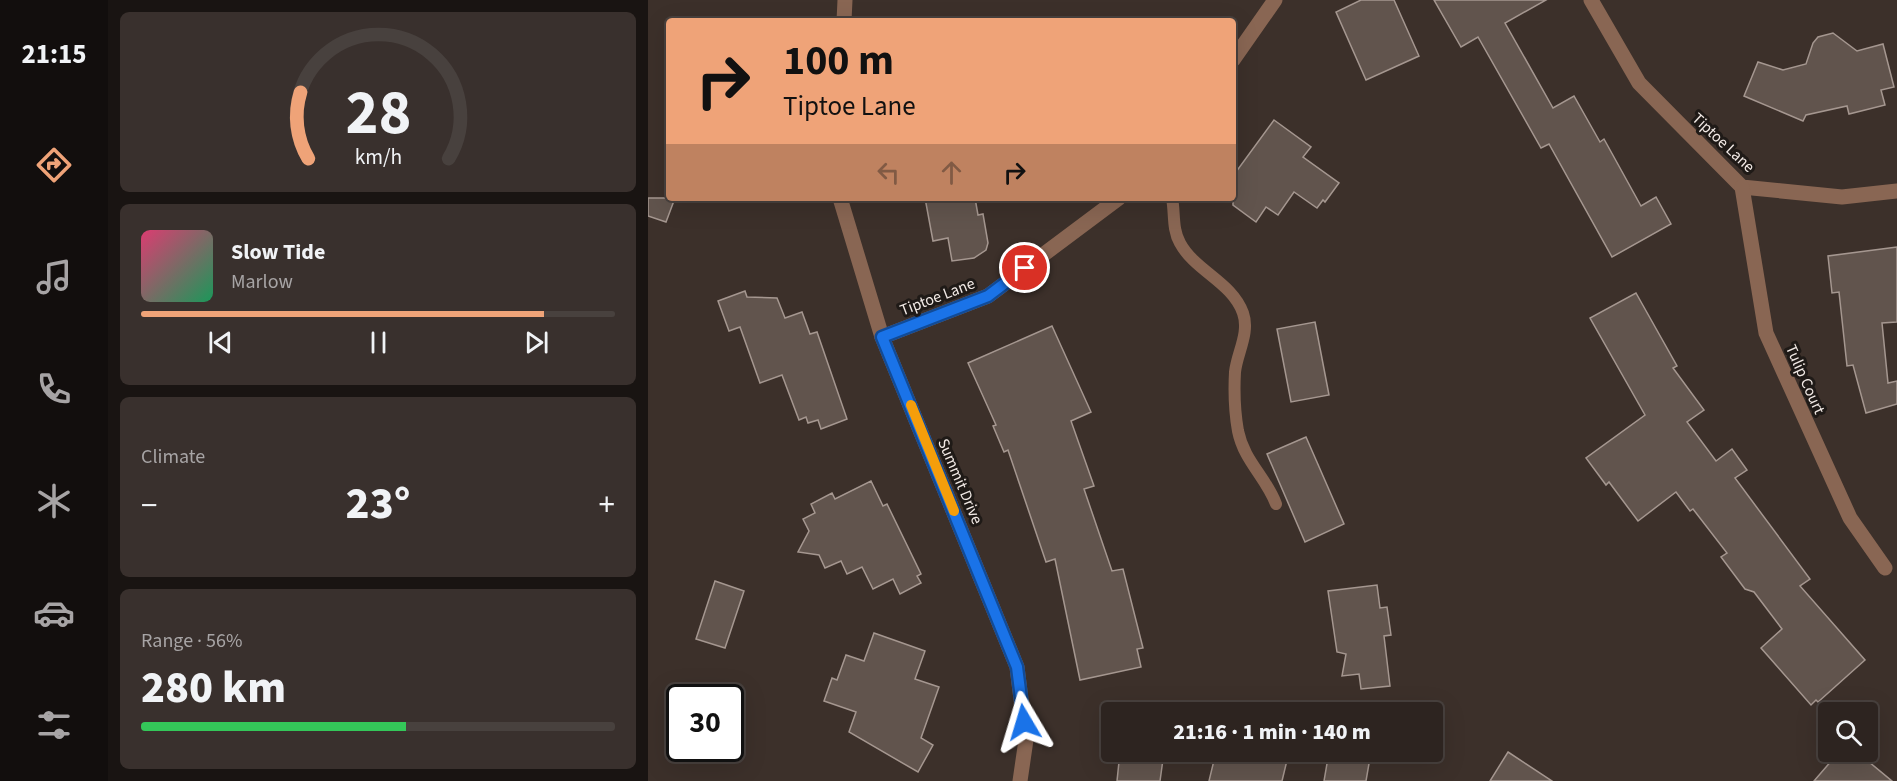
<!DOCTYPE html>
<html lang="en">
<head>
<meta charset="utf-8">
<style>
  body { margin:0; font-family:"Source Sans 3",sans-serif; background:#39302d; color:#f1f3f6; height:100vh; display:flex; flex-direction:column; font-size:22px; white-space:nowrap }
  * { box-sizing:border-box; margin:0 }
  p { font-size:20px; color:#a7a4a5 }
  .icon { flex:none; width:33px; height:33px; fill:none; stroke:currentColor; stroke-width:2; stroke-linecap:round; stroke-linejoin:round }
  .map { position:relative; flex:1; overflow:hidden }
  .sheet { display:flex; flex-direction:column; gap:12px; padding:12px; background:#191412; width:540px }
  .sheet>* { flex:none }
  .hud { position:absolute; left:18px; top:18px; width:570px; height:183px; border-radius:6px; box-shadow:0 6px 24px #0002,0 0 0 2px #48413e; background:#efa378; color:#111; overflow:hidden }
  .fabs { position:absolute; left:1170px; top:702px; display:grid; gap:12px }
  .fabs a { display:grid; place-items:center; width:60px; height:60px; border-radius:6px; background:#2d2420; box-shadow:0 6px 24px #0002,0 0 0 2px #48413e; font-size:30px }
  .speed { position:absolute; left:18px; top:684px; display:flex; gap:12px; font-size:30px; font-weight:700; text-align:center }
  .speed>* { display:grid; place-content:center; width:78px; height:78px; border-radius:50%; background:#2d2420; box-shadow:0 6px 24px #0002,0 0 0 2px #48413e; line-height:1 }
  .speed .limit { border:3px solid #111; border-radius:9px; background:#fff; color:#111 }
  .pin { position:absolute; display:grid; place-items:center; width:51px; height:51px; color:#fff; margin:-26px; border:3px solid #fff; border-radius:50%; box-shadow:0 2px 6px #0007 }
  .me { position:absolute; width:66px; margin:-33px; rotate:353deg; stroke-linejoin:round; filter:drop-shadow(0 0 4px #0008) }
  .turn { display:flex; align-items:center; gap:21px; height:126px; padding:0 18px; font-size:27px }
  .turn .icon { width:78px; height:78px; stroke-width:2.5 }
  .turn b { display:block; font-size:42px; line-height:51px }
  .lanes { display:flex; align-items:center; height:57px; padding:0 18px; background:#0003; justify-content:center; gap:30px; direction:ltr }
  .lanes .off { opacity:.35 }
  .big { font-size:45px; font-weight:800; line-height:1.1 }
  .sheet .card { flex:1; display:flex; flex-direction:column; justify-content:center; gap:9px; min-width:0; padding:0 21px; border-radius:9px; background:#39302d }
  .sheet .dial { align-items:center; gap:0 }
  .dial svg { height:156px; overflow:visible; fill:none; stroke:#48413e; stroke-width:7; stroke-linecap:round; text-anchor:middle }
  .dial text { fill:#f1f3f6; stroke:none }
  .song { display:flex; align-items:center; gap:18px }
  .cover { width:72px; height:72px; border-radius:9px; background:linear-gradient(135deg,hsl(340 70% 55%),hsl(150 70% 35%)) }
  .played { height:6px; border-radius:3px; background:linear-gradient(90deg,#efa378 85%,#48413e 85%) }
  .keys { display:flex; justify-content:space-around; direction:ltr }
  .heat { display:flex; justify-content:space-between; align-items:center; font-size:33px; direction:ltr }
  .charge { height:9px; border-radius:4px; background:linear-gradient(90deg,#34c759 56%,#48413e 0) }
  .trip { position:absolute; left:453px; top:702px; width:342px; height:60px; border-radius:6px; background:#2d2420; box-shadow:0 6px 24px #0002,0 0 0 2px #48413e; font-weight:800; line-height:60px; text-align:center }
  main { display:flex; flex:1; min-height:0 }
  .tabs { display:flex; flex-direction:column; width:108px; justify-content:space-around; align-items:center; background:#120e0d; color:#a7a4a5 }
  .tabs .icon { width:42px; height:42px }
  .tabs .current { color:#efa378 }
  .tabs b { font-size:27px; color:#f1f3f6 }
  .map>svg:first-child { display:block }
  .building { fill:#61544d; stroke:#a59790; stroke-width:1.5 }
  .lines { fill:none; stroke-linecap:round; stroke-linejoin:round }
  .service { stroke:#896653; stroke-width:12 }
  .minor { stroke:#896653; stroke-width:15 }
  .route-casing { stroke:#114b97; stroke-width:15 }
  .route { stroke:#1a73e8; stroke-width:10 }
  .slow { stroke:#f59e0b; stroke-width:10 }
  .labels { text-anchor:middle; stroke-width:6; stroke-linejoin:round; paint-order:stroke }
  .street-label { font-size:16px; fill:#f2eae6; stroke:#1f1a17 }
</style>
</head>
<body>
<main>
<nav class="tabs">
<b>21:15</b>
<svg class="icon current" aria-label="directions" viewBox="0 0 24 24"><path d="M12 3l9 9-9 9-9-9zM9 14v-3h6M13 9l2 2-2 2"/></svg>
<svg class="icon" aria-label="music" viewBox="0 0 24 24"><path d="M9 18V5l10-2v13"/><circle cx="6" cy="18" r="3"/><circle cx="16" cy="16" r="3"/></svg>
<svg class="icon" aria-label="phone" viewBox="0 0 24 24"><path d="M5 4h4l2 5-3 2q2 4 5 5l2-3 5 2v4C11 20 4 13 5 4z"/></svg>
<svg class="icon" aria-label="climate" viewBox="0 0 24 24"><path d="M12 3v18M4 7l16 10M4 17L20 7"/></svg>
<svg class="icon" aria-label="car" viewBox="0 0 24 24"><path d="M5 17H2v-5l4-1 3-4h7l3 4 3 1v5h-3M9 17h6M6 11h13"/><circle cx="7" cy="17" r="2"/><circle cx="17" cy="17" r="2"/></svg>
<svg class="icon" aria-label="filters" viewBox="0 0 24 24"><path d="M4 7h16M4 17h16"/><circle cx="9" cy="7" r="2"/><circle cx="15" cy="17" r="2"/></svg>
</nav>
<section class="sheet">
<div class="card dial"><svg viewBox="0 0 100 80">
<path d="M14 69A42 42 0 1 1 86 69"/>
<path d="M14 69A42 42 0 0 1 10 35" stroke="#efa378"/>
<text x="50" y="56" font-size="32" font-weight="700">28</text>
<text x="50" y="72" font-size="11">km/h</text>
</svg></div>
<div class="card">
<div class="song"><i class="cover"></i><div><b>Slow Tide</b><p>Marlow</p></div></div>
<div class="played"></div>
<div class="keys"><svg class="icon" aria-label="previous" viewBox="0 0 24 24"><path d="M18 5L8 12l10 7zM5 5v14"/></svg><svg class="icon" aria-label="pause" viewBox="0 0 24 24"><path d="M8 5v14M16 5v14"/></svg><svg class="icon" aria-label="next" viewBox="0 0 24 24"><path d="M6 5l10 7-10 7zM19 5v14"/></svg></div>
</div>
<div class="card"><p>Climate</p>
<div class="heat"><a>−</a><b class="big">23°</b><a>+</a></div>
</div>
<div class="card"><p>Range · 56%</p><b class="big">280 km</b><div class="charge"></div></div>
</section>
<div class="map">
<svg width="1249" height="781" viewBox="0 0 1249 781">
  <rect width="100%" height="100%" fill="#3c302a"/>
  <g class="building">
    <polygon points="713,0 746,0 771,56 718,80 688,12"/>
    <polygon points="786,0 898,0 857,23 905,108 926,96 952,142 956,139 993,206 1008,197 1023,224 964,257 901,144 893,148 830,37 813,47"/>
    <polygon points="1185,33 1209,51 1235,44 1246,87 1233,90 1237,105 1201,114 1199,106 1158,115 1155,121 1096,96 1110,62 1135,70 1158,64 1165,43 1170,37"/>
    <polygon points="626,120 663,147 655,157 691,183 677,202 675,200 669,208 646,192 630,215 618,207 608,222 585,205 585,176"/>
    <polygon points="0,198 27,198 18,222 0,216"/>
    <polygon points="277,198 327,198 330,215 335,214 340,243 338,250 326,258 304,261 300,238 285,241"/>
    <polygon points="1249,247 1249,322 1234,323 1240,383 1249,381 1249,404 1218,413 1205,365 1199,366 1191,292 1184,293 1180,256"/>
    <polygon points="97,291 99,297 129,298 137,318 154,312 162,334 169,332 199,419 173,429 170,420 160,423 158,417 151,420 134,375 112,383 92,327 81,331 70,301"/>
    <polygon points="988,293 1029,366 1025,368 1056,410 1039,422 1068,461 1084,449 1099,470 1087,478 1162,579 1152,586 1217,660 1170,702 1168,700 1163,705 1113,648 1134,629 1106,592 1097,589 1073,557 1079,553 1045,509 1042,511 1028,492 990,521 961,482 958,485 938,458 997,415 942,318"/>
    <polygon points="667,322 681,395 643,402 629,329"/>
    <polygon points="404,326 443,412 423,421 446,486 436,489 464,571 475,569 495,648 489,649 493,667 432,680 407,559 398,562 360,450 356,452 345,426 348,425 320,363"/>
    <polygon points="658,437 696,524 657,542 619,454"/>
    <polygon points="223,481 235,506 239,504 273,574 269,576 273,583 252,594 245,579 225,589 214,567 199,574 193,561 177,568 171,555 150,552 161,531 155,519 167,513 163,504 184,493 187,499"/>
    <polygon points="67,581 96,591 77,648 48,639"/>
    <polygon points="729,585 732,608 739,607 743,635 736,636 742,686 713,689 711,674 694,676 698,654 689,652 680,591"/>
    <polygon points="226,633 277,651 267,679 291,687 273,738 285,745 270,772 201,732 208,712 176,701 184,678 189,680 198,655 216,661"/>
    <polygon points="472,752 516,752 512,781 469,781"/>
    <polygon points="568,752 641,752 634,781 561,781"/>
    <polygon points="681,752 723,752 718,781 676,781"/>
    <polygon points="860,752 904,781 842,781"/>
    <polygon points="1191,752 1209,752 1244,781 1166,781"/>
  </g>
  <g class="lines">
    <path class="service" d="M524,198C527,213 524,229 532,243C547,271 584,282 595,313C602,333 589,353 587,372C586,390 587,414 590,431C596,461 618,477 628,504"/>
    <g class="minor">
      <polyline points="943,0 991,83 1094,187 1194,197 1249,191"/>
      <polyline points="196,21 197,0"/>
      <polyline points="585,60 627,0"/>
      <polyline points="1094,187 1118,333 1202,518 1237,568"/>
      <polyline points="192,198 234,337 369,667 378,740 372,781"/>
      <polyline points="234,337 340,296 471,198"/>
    </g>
  </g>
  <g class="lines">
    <g class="route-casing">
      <polyline id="route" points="376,722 369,667 234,337 340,296 377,268"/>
    </g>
    <use href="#route" class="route"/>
    <polyline class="slow" points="263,405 306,511"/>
  </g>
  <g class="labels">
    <g class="street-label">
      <text transform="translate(1076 142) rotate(43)" y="6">Tiptoe Lane</text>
      <text transform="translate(289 296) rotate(-21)" y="6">Tiptoe Lane</text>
      <text transform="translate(1158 379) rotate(66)" y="6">Tulip Court</text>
      <text transform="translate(313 481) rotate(67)" y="6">Summit Drive</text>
    </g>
  </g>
</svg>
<div class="fabs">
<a><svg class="icon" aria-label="search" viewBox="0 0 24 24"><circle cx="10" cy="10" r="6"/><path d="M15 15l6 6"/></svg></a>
</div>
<div class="speed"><div class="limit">30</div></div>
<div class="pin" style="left:377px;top:268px;background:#d93025"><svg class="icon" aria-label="arrive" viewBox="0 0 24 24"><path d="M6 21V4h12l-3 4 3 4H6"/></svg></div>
<svg class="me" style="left:376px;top:722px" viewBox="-20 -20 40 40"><path d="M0-17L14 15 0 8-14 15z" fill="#1a73e8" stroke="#fff" stroke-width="4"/></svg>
<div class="trip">21:16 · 1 min · 140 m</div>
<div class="hud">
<div class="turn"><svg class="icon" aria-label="right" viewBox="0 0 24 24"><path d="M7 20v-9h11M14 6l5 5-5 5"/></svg><div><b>100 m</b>Tiptoe Lane</div></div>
<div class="lanes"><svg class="icon off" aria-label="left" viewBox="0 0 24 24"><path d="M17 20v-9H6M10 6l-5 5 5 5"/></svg><svg class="icon off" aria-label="ahead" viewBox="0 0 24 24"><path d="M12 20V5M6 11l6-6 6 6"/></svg><svg class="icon" aria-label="right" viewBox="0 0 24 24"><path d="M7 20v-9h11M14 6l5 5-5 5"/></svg></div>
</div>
</div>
</main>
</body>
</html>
